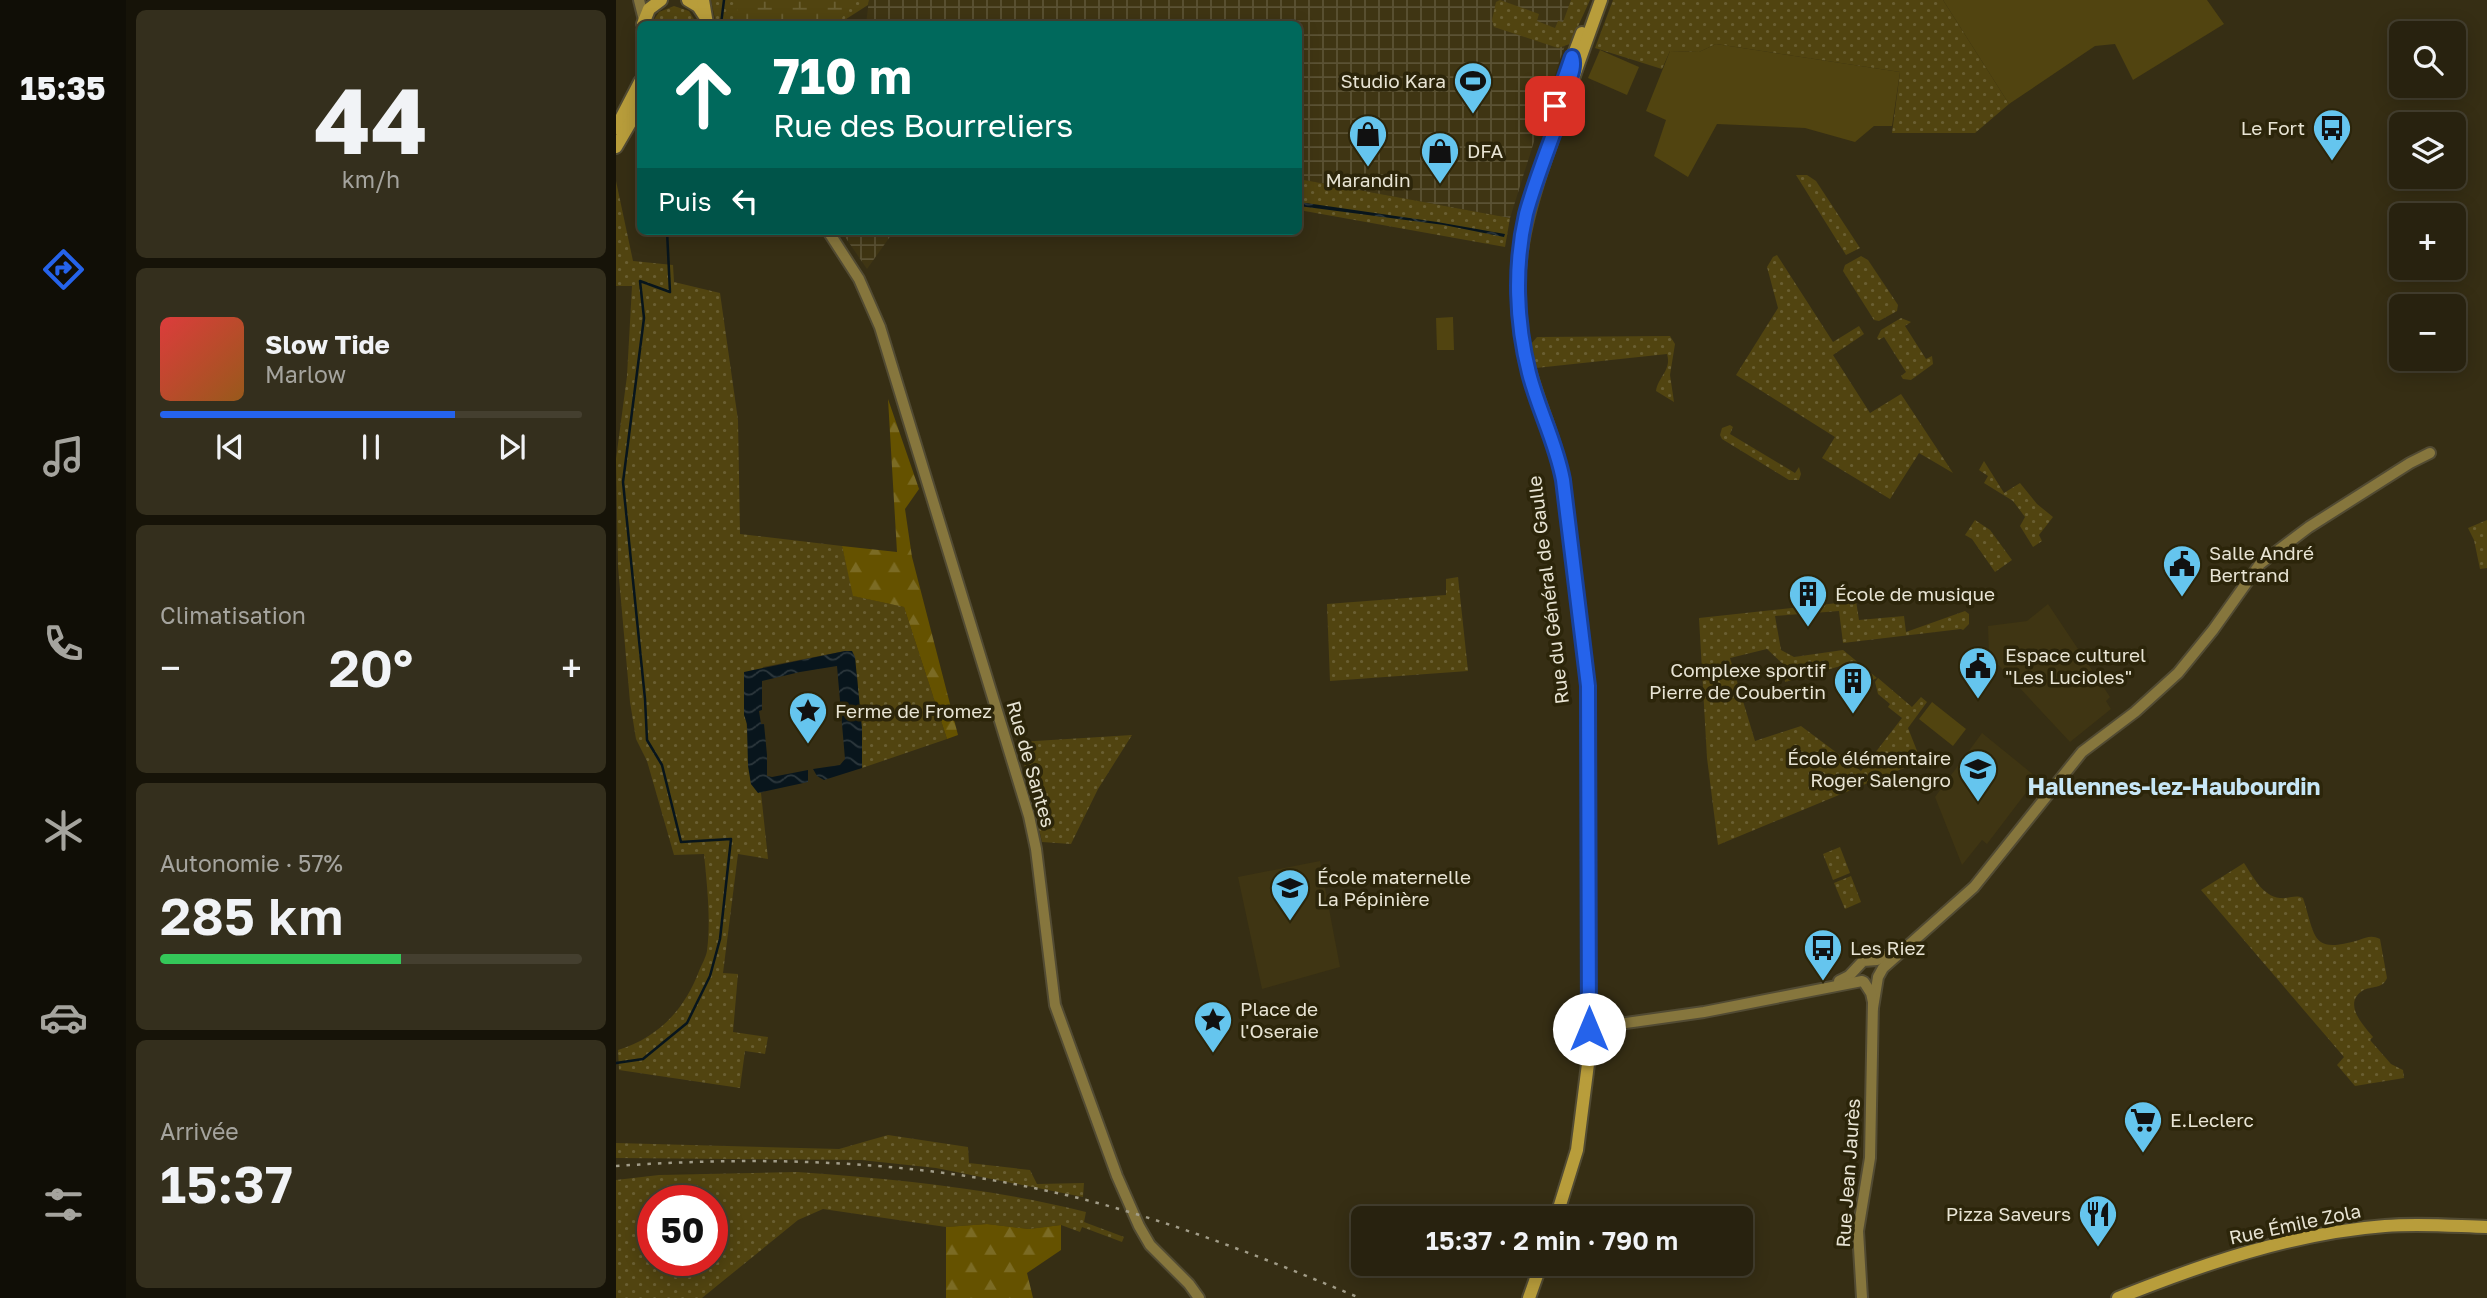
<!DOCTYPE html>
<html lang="fr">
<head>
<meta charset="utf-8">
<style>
  body { margin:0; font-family:"Golos Text",sans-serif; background:#342f1d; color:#f1f3f6; height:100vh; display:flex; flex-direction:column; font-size:26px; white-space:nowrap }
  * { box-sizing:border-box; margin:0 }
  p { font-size:23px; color:#a5a49e }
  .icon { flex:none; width:38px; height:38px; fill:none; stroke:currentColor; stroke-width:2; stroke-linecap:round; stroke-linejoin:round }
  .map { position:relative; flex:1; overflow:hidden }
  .details { display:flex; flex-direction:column; gap:10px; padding:10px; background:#161308; width:490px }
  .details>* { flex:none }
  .top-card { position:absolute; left:21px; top:21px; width:665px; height:214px; border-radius:10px; box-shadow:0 4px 18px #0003,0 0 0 2px #443f2f; background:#00695c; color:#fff; overflow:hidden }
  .fabs { position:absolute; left:1773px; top:21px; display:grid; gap:14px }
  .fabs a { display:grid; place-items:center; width:77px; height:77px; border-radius:10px; background:#28220f; box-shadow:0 4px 18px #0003,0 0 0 2px #443f2f; font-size:35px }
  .speed { position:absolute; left:21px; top:1185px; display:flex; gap:14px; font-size:35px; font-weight:700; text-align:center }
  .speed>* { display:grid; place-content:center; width:91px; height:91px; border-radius:50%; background:#28220f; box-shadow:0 4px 18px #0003,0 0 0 2px #443f2f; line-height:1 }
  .speed .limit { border:10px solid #d22; background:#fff; color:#111 }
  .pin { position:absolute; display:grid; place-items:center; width:60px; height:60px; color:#fff; margin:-30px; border-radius:14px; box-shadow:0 4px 10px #0006 }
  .me { position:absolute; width:77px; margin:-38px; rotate:0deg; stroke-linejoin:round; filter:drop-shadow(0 0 5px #0008) }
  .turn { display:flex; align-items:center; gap:24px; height:147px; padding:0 21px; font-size:32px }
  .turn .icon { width:91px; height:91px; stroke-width:2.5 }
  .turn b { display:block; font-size:49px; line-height:60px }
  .then { display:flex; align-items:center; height:66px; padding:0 21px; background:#0003; gap:14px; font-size:26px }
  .big { font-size:52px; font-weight:600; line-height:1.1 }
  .details .card { flex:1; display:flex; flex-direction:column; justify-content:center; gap:10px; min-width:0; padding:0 24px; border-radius:10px; background:#342f1d }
  .details .dial { align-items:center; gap:0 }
  .dial b { font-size:91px; line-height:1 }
  .song { display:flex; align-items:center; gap:21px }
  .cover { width:84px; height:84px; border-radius:10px; background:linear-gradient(135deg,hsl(0 70% 55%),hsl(30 70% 35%)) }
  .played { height:7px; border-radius:4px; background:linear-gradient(90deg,#2563eb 70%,#443f2f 70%) }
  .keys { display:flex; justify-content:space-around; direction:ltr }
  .heat { display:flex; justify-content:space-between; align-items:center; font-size:38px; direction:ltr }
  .charge { height:10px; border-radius:5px; background:linear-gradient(90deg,#34c759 57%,#443f2f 0) }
  .trip { position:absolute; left:735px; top:1206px; width:402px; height:70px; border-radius:10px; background:#28220f; box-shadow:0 4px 18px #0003,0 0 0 2px #443f2f; font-weight:600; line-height:70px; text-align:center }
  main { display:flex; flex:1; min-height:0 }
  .dock { display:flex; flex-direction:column; width:126px; justify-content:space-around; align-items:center; background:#100e06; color:#a5a49e }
  .dock .icon { width:49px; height:49px }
  .dock .selected { color:#2563eb }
  .dock b { font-size:32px; color:#f1f3f6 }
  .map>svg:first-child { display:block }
  .built { fill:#3f3513 }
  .industrial { fill:url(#industrial-grid) }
  .grass { fill:url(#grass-dots); fill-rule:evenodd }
  .forest { fill:url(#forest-firs) }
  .wetland { fill:url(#wetland-marsh) }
  .garden { fill:#514410 }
  .water { fill:url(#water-waves) }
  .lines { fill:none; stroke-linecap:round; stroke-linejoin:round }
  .stream { stroke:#08151c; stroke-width:2.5 }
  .tertiary-casing { stroke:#524b33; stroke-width:14 }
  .secondary-casing { stroke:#524b33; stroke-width:16 }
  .tertiary { stroke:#86763d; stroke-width:10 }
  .secondary { stroke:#b89d3b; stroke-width:12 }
  .rail { stroke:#a19c88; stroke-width:2.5; stroke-dasharray:3.5 7; stroke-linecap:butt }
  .route-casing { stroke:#184099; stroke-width:18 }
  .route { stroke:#2563eb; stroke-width:12 }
  .labels { text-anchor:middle; stroke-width:7; stroke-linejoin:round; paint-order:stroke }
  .poi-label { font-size:19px; fill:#e8e4d4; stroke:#2c250a; text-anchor:start }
  .street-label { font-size:19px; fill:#e8e4d4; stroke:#2c250a }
  .quarter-label { font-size:23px; font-weight:bold; fill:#c6e6f6; stroke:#2c250a }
</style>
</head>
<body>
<main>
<nav class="dock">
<b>15:35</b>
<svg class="icon selected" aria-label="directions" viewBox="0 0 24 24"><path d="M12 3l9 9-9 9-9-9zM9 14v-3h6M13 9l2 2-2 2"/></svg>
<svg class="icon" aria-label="music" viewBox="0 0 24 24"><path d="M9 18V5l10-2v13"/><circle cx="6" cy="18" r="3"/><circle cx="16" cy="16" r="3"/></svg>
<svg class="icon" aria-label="phone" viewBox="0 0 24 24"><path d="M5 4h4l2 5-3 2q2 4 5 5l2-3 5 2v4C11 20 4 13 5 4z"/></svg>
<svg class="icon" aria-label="climate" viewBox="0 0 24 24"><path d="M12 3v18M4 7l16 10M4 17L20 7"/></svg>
<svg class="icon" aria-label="car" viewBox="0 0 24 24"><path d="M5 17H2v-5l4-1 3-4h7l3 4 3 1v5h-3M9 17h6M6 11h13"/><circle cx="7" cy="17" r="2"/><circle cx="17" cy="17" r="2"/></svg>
<svg class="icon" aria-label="filters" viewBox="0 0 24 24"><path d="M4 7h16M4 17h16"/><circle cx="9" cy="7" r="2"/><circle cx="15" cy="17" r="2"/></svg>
</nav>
<section class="details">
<div class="card dial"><b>44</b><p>km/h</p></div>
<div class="card">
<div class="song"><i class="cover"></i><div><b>Slow Tide</b><p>Marlow</p></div></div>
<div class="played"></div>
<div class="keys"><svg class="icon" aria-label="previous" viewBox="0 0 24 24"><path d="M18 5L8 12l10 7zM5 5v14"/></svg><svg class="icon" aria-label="pause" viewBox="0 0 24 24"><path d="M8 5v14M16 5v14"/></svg><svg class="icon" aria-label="next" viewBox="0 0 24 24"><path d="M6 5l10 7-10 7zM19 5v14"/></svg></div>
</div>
<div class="card"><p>Climatisation</p>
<div class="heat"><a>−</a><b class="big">20°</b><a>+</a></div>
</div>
<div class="card"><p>Autonomie · 57%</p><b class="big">285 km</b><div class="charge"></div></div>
<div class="card"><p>Arrivée</p><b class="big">15:37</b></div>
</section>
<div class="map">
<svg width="1871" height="1298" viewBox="0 0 1871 1298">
  <defs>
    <pattern id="industrial-grid" width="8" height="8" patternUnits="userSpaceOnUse" patternTransform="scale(1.75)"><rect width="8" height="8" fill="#3f3513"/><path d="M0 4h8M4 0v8" fill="none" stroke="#5b5234"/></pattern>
    <pattern id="grass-dots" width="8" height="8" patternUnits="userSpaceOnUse" patternTransform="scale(1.75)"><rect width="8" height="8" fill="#514410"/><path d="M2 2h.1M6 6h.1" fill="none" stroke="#6a5f32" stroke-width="1.8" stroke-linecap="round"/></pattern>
    <pattern id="forest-firs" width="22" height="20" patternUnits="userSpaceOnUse" patternTransform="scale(1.75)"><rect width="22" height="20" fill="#655200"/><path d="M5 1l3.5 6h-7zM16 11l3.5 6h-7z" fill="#7b6b24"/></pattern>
    <pattern id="wetland-marsh" width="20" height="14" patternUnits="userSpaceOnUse" patternTransform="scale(1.75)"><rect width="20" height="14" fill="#514410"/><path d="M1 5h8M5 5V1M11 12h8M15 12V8" fill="none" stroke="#6a5f32"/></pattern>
    <pattern id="water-waves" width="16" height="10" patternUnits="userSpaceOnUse" patternTransform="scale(1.75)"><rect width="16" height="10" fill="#08151c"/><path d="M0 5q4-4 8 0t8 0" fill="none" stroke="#2c373c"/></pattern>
  </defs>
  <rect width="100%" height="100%" fill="#362e14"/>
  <g class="built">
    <polygon points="1432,604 1494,697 1490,701 1495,709 1454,742 1373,655 1372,626 1411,621"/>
    <polygon points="1366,733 1424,780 1412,796 1409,794 1371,844 1366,840 1346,865 1319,797"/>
    <polygon points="704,861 724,967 646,989 622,877"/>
  </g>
  <g class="industrial">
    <polygon points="253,0 966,0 943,62 894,218 683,179 682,24 250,24"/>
    <polygon points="225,231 278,231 251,269"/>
  </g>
  <g class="grass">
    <polygon points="95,0 253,0 252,5 227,21 226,24 100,24"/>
    <polygon points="884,0 923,14 921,21 939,28 942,21 947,22 955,0 974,0 954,44 942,48 878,27 876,20 880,2"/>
    <polygon points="997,0 1327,0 1393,104 1359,133 1276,133 1284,72 1100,44 1083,52 1054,51 1046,69 979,48"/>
    <polygon points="58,6 73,11 81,24 35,24 43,12"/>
    <polygon points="1180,175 1191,175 1200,181 1244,248 1230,255"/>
    <polygon points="683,179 894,218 889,247 683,210"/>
    <path d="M0,181L17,261L57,265L58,282L104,293L122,420L124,534L226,546L238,596L288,607L331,739L246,768L241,674L229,651L147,667L130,707V717L135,784L145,793L152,859L122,854L107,973L122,974L117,1032L152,1037L149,1054L129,1051L124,1088L3,1070L2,1050C42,1038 69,1009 83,971C86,964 90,957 91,951C95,919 91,885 88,854L58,855L31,761L20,739L14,702L2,567L0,459L11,376L16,286H0Z"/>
    <polygon points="1161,255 1217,342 1243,326 1248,334 1217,355 1254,413 1285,394 1337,473 1303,453 1274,499 1206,458 1219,437 1120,375 1162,308 1151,267 1157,257"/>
    <polygon points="1245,256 1252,260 1282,305 1281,311 1263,321 1258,320 1227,271 1229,265"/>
    <polygon points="1285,318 1295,322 1289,326 1310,359 1316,356 1317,364 1295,380 1287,379 1285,376 1290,372 1268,337 1263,340 1261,338 1265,330"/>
    <path d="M1054,336L1059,344L1054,375L1058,402L1040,391C1042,377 1056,370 1051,354L920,368L915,344L921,337Z"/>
    <polygon points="1114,425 1117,427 1114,434 1179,473 1183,467 1185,474 1183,480 1173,480 1106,439 1104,435 1106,428"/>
    <polygon points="1368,461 1388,493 1404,483 1421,504 1437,517 1423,535 1426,541 1417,547 1404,526 1409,517 1397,501 1368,483 1372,476 1363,470"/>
    <polygon points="1359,520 1374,530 1396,560 1379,572 1356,539 1349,535"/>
    <polygon points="1871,520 1871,568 1864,569 1858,540 1852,528"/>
    <polygon points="842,577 852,671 714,681 711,604 830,595 830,579"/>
    <polygon points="1240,601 1243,620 1288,616 1290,632 1349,611 1353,614 1353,624 1347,630 1345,629 1227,643 1223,611 1159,616 1165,650 1178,657 1227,650 1261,678 1248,684 1232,675 1228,665 1169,682 1167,664 1151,649 1114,658 1139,741 1185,726 1245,771 1286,718 1272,707 1274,704 1262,694 1259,682 1262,678 1296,707 1305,697 1311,702 1292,728 1305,761 1102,845 1091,758 1083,618"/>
    <polygon points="516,735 482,789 455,844 426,842 403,742"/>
    <polygon points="1224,847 1234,873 1217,880 1207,854"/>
    <path d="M1628,863C1637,876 1646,896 1664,898C1673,899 1679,894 1687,898C1700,938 1695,954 1743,940C1751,937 1756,935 1764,939L1771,978C1766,990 1756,985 1746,991C1727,1004 1747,1025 1757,1037L1754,1040L1775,1064L1787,1070L1788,1078L1739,1086L1721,1065L1728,1057L1585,890Z"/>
    <polygon points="1235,876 1245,902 1229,909 1218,883"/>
    <polygon points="272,1135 352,1147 353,1163 414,1170 421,1184 468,1183 467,1197 320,1168 245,1160 0,1158 0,1143 223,1149"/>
    <path d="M181,1172C278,1179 375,1188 470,1212L468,1222L508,1237L506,1242L466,1227L464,1232L445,1225L413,1229L371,1224L330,1227L207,1209L182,1220L86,1298H0V1180L43,1175ZM37,1200H96V1260H37Z"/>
  </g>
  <g class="forest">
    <polygon points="272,399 303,489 289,509 296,557 342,735 331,739 288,607 237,596 226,546 281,552"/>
    <polygon points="371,1224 413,1229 445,1225 445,1250 411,1273 417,1298 330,1298 330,1227"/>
  </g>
  <polygon class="wetland" points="122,0 238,0 222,24 120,24"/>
  <g class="garden">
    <polygon points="1327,0 1591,0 1608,24 1517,80 1499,44 1479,46 1393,104"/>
    <polygon points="1100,44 1284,72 1276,126 1258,126 1239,142 1189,128 1101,124 1072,177 1038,156 1050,120 1030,111 1054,51 1083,52"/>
    <polygon points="984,50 1023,67 1011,95 972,78"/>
    <polygon points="837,317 838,350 821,350 820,318"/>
    <polygon points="1316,702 1350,729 1337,746 1303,719"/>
  </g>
  <g class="water">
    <polygon points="683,202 821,222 889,234 888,237 828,225 683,206"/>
    <polygon points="229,651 236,651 239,657 246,728 246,768 208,780 201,776 197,769 224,765 229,759 221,666 184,672 146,681 146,710 143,711 145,724 148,724 151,755 151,776 156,777 192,770 192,782 142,793 135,784 132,766 131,724 128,715 128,672"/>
  </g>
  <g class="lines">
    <g class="stream">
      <polyline points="105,24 108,0"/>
      <polyline points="0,1063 27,1059 71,1023 94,976 104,939 115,839 65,842 46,765 31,740 29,699 7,482 28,318 24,281 54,292 51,231"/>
    </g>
    <g class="tertiary-casing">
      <g id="tertiary">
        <polyline points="23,0 28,20"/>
        <polyline points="212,231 243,279 264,327 413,816 420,849 439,1005 501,1176 523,1226 534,1245 573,1284 583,1298"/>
        <polyline points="1223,981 1233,976 1247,961 1261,960 1278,952"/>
        <polyline points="1257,1008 1262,977 1267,968 1358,887 1466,752 1519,712 1562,673 1597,630 1644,564 1693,527 1794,463 1814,453"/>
        <polyline points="967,1029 1088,1012 1246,981"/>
        <polyline points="1246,1298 1242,1231 1254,1158 1257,1002 1255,993 1248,982"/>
      </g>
    </g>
    <g class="secondary-casing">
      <g id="secondary">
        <polyline points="72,0 82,6 88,15"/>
        <polyline points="87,0 91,24"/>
        <polyline points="27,24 33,9 45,0"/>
        <polyline points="944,91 966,33"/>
        <polyline points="0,128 24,82"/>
        <polyline points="0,147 24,106"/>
        <path d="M940,1218L961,1150L973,1056L972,686L947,480C938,431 913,387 906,337C893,257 915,199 941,125C955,83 970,42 985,0"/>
        <polyline points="913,1298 925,1264"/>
        <path d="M1502,1298C1587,1264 1677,1233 1769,1226C1803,1223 1837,1226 1871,1227"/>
      </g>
    </g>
    <use href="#tertiary" class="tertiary"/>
    <use href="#secondary" class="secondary"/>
    <path class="rail" d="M0,1166C171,1154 345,1162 510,1211C591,1235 667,1266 744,1298"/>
  </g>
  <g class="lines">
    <g class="route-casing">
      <path id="route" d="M939,106L956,57C961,71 947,88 948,103C936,140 920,177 910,214C898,266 900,322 913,373C922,409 940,442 947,480L972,686L973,1029"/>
    </g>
    <use href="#route" class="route"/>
  </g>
  <defs>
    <g id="stadium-pin" transform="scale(2.0125)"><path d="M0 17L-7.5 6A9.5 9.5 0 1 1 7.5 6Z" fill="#65c5ee" stroke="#2c250a"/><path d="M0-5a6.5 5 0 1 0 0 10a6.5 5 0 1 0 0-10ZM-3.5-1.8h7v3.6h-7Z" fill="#111"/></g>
    <g id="bus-pin" transform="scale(2.0125)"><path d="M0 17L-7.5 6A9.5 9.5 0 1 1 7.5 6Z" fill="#65c5ee" stroke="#2c250a"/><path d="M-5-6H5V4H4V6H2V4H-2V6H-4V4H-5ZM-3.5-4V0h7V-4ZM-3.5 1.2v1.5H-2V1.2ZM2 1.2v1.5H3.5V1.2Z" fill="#111"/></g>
    <g id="shop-pin" transform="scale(2.0125)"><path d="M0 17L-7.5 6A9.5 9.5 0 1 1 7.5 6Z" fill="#65c5ee" stroke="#2c250a"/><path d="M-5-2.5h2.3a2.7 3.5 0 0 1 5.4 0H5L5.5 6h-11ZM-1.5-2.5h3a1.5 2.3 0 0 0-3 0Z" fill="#111"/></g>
    <g id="civic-pin" transform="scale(2.0125)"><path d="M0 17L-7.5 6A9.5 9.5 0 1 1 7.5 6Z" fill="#65c5ee" stroke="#2c250a"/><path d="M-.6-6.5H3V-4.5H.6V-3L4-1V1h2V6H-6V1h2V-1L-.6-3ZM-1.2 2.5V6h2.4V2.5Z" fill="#111"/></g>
    <g id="building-pin" transform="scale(2.0125)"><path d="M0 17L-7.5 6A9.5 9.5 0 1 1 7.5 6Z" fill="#65c5ee" stroke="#2c250a"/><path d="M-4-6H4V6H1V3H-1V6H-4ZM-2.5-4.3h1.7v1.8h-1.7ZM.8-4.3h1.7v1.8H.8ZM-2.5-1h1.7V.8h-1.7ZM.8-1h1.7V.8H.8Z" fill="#111"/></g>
    <g id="sight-pin" transform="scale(2.0125)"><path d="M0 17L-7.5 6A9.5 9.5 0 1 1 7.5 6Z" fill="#65c5ee" stroke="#2c250a"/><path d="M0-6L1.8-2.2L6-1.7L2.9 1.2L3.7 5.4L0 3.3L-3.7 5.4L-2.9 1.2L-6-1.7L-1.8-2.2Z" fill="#111"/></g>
    <g id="school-pin" transform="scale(2.0125)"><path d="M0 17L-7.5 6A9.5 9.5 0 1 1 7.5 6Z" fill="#65c5ee" stroke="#2c250a"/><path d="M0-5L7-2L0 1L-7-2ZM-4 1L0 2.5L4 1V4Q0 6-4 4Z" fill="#111"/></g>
    <g id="supermarket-pin" transform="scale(2.0125)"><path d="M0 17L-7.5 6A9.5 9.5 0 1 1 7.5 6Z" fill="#65c5ee" stroke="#2c250a"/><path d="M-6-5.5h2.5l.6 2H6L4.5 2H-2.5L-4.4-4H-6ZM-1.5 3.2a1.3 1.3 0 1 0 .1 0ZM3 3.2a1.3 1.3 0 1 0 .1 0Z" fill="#111"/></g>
    <g id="restaurant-pin" transform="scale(2.0125)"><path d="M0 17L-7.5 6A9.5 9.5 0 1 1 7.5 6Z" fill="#65c5ee" stroke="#2c250a"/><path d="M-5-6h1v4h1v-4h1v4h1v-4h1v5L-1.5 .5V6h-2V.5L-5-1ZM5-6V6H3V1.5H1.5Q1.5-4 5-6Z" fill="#111"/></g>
  </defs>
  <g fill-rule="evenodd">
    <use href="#stadium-pin" x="857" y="81"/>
    <use href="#bus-pin" x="1716" y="128"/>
    <use href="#shop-pin" x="752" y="134"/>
    <use href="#shop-pin" x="824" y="151"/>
    <use href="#civic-pin" x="1566" y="564"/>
    <use href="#building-pin" x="1192" y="594"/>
    <use href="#civic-pin" x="1362" y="666"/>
    <use href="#building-pin" x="1237" y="681"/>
    <use href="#sight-pin" x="192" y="711"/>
    <use href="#school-pin" x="1362" y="769"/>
    <use href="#school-pin" x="674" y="888"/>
    <use href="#bus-pin" x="1207" y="948"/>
    <use href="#sight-pin" x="597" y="1020"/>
    <use href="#supermarket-pin" x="1527" y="1120"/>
    <use href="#restaurant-pin" x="1482" y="1214"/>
  </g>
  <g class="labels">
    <g class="poi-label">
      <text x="830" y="88" text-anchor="end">Studio Kara</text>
      <text x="1689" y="135" text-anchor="end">Le Fort</text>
      <text x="851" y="158">DFA</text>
      <text x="752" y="187" text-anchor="middle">Marandin</text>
      <text x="1593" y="560">Salle André<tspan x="1593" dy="22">Bertrand</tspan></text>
      <text x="1219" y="601">École de musique</text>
      <text x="1389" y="662">Espace culturel<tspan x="1389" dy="22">"Les Lucioles"</tspan></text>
      <text x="1210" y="677" text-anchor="end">Complexe sportif<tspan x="1210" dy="22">Pierre de Coubertin</tspan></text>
      <text x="219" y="718">Ferme de Fromez</text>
      <text x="1335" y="765" text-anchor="end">École élémentaire<tspan x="1335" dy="22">Roger Salengro</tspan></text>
      <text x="701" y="884">École maternelle<tspan x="701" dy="22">La Pépinière</tspan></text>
      <text x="1234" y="955">Les Riez</text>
      <text x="624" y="1016">Place de<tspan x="624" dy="22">l'Oseraie</tspan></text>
      <text x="1554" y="1127">E.Leclerc</text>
      <text x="1455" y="1221" text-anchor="end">Pizza Saveurs</text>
    </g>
    <g class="street-label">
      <text transform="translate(932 590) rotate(-97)" y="7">Rue du Général de Gaulle</text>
      <text transform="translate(415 764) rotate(74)" y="7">Rue de Santes</text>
      <text transform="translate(1232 1173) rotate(-86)" y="7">Rue Jean Jaurès</text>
      <text transform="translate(1679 1224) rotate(-12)" y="7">Rue Émile Zola</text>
    </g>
    <g class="quarter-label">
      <text x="1558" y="795">Hallennes-lez-Haubourdin</text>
    </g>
  </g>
</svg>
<div class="fabs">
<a><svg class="icon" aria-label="search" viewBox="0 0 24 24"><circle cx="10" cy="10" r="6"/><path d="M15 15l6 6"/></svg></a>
<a><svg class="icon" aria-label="layers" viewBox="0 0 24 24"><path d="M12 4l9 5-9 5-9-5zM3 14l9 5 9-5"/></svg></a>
<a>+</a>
<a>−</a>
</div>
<div class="speed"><div class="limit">50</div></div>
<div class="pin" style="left:939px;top:106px;background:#d93025"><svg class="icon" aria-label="arrive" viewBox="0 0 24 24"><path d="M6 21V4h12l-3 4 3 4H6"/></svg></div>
<svg class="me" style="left:973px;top:1029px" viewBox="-20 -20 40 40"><circle r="19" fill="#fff"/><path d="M0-13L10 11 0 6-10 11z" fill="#2563eb"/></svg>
<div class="trip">15:37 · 2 min · 790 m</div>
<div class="top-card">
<div class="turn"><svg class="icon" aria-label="ahead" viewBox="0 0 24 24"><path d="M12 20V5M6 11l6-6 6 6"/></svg><div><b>710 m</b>Rue des Bourreliers</div></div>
<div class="then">Puis<svg class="icon" aria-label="left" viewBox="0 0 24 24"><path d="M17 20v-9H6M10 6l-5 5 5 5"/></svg></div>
</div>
</div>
</main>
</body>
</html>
